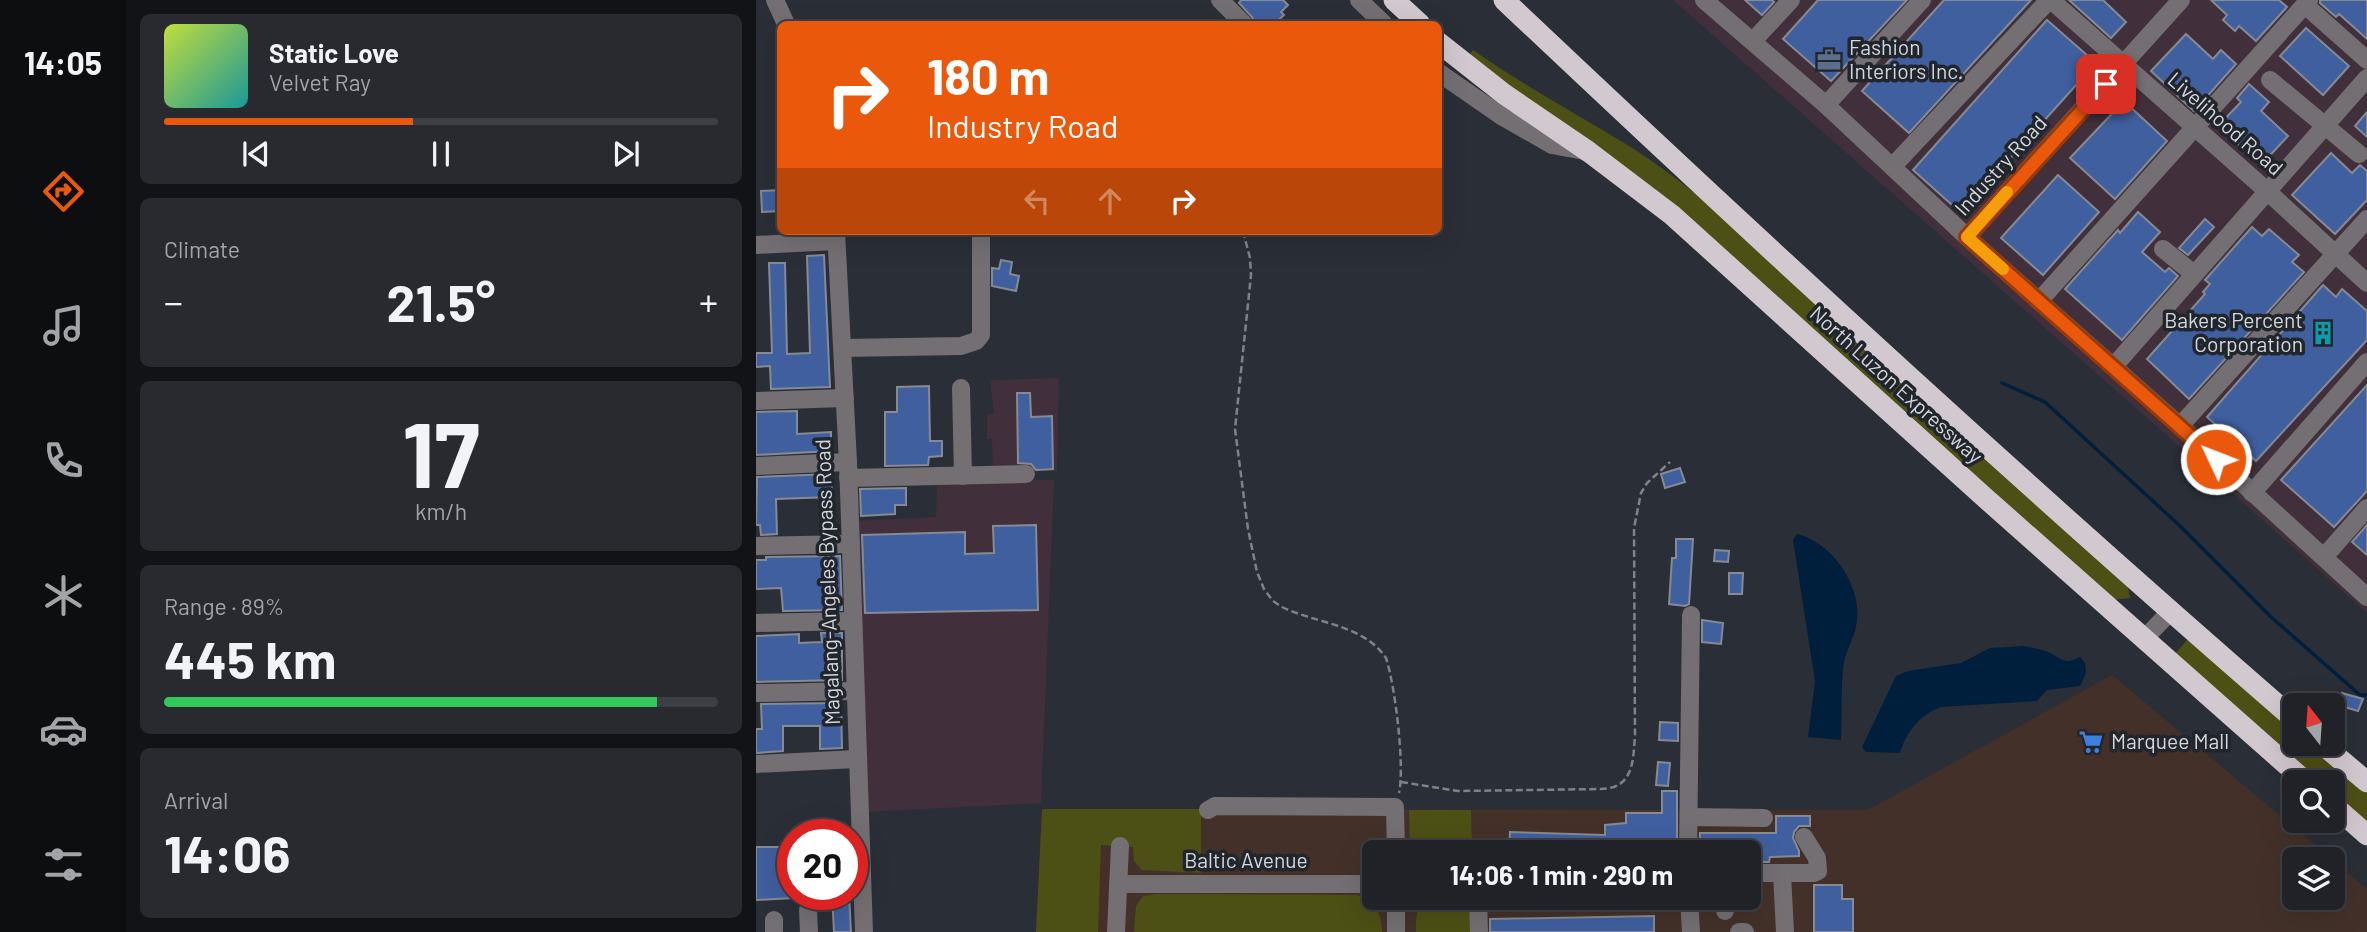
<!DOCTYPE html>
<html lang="en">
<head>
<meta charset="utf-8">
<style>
  body { margin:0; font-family:Barlow,sans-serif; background:#282a30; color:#f1f3f6; height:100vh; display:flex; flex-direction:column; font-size:26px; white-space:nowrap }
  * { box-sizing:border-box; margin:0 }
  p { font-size:23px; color:#a2a4a8 }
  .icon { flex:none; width:38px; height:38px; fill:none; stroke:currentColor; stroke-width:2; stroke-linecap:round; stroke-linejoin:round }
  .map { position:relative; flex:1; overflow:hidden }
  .drawer { display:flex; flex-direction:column; gap:14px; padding:14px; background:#121316; width:630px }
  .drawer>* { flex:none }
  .banner { position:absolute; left:21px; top:21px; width:665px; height:214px; border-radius:10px; box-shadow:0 7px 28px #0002,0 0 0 2px #3d3f45; background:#ea580c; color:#fff; overflow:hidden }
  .needle { width:46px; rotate:343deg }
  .fabs { position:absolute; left:1526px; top:693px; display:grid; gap:14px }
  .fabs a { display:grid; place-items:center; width:63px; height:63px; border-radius:10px; background:#202228; box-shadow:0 7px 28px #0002,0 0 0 2px #3d3f45; font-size:35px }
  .speed { position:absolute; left:21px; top:819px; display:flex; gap:14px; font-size:35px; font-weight:700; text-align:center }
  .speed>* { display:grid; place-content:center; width:91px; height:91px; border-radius:50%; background:#202228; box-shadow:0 7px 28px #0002,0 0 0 2px #3d3f45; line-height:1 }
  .speed .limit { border:10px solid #d22; background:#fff; color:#111 }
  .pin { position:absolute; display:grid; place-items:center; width:60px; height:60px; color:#fff; margin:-30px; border-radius:14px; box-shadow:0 4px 10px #0006 }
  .me { position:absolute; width:77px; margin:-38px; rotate:313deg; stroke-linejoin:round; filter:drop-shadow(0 0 5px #0008) }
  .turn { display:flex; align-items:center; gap:24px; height:147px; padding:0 35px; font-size:32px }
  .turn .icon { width:91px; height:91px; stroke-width:2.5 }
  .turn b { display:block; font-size:49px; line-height:60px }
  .lanes { display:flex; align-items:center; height:66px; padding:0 35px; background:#0003; justify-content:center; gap:35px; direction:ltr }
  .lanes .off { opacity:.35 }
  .big { font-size:52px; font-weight:700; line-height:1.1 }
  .drawer .widget { flex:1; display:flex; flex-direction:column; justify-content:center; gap:10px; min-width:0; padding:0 24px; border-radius:10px; background:#282a30 }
  .drawer .dial { align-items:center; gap:0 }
  .dial b { font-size:91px; line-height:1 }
  .song { display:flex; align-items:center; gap:21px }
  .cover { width:84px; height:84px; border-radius:10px; background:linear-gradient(135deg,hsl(70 70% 55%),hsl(180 70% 35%)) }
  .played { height:7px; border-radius:4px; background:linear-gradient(90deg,#ea580c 45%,#3d3f45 45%) }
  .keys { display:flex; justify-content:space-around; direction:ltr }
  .heat { display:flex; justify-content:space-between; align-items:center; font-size:38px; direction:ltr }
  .charge { height:10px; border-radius:5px; background:linear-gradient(90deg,#34c759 89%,#3d3f45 0) }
  .trip { position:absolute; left:606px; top:840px; width:399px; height:70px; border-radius:10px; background:#202228; box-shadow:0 7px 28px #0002,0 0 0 2px #3d3f45; font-weight:700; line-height:70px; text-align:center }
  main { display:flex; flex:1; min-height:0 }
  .tab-bar { display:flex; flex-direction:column; width:126px; justify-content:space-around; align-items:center; background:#0d0e10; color:#a2a4a8 }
  .tab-bar .icon { width:49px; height:49px }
  .tab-bar .selected { color:#ea580c }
  .tab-bar b { font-size:32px; color:#f1f3f6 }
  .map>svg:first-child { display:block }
  .commercial { fill:#433129; fill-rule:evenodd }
  .industrial { fill:#41303b }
  .green { fill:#4d5014 }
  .water { fill:#001f3c }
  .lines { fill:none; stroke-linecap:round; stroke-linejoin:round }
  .stream { stroke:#001f3c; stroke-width:3.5 }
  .building { fill:#405f9f; stroke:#858a93; stroke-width:2 }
  .path { stroke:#7f8289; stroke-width:2.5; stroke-dasharray:7 3.5; stroke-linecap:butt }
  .minor { stroke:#736f72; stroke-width:18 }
  .highway { stroke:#d2c8cf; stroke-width:21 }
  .route-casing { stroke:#983908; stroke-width:18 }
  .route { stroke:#ea580c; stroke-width:12 }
  .slow { stroke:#f59e0b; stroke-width:12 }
  .labels { text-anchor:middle; stroke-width:7; stroke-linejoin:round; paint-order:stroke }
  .poi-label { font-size:21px; fill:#d5d7dd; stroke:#21252c; text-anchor:start }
  .street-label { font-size:21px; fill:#d5d7dd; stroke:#21252c }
</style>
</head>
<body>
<main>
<nav class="tab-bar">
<b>14:05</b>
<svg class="icon selected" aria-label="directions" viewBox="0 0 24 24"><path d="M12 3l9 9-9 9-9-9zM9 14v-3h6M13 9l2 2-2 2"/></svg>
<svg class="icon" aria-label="music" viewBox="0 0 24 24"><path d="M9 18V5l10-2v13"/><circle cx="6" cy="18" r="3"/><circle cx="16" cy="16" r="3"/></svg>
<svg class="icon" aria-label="phone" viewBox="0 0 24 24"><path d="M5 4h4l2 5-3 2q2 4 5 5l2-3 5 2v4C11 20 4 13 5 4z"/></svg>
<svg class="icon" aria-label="climate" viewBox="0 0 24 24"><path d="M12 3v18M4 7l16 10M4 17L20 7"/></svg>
<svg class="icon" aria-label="car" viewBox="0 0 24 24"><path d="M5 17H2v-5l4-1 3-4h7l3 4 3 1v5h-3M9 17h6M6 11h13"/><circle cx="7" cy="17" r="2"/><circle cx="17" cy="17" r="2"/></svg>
<svg class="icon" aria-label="filters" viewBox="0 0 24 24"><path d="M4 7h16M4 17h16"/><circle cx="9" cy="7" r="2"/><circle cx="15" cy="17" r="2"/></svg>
</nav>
<section class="drawer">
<div class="widget">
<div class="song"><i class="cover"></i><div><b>Static Love</b><p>Velvet Ray</p></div></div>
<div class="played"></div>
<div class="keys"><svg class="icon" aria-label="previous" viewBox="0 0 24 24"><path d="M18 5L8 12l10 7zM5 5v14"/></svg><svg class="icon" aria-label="pause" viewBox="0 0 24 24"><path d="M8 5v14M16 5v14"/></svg><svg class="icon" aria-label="next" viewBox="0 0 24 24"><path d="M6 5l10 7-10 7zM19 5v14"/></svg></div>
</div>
<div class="widget"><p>Climate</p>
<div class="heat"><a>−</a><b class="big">21.5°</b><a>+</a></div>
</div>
<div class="widget dial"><b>17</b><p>km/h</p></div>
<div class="widget"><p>Range · 89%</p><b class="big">445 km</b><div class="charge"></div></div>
<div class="widget"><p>Arrival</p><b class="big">14:06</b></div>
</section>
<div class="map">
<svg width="1611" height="932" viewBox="0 0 1611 932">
  <rect width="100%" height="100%" fill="#2a2e36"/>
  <path class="commercial" d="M1356,675L1576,859H1538V898H1577V860L1611,889V932H280L286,809L1112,810ZM618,852H992V898H618Z"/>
  <g class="industrial">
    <polygon points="917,0 1611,0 1611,613 1457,476"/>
    <polygon points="303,378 301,471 237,472 236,439 231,439 231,414 238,414 234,380"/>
    <polygon points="298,480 285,803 108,812 99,521 180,517 181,482"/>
  </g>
  <g class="green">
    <path d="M717,50C765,84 816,111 865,141C898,161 928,184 957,208L1371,582L1374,598L1355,600L1132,401L711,58Z"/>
    <polygon points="1432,639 1538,729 1538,744 1555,744 1611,792 1611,823 1577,793 1577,782 1565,782 1418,655"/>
    <polygon points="286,809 445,809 445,873 386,870 378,861 377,847 345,845 342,932 280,932"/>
    <polygon points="653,810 715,810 716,852 654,852"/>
    <path d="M399,894L601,895C619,901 626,914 626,932H378L380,906L387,896Z"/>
    <path d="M674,900L717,901V932H660C660,918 659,906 674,900Z"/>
  </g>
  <g class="water">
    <path d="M1041,534C1077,542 1109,590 1100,627C1097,641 1088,654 1087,669C1085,692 1086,716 1085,740L1052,737L1059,681L1037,540Z"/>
    <path d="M1268,646C1275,648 1284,649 1292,652C1306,658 1307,666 1324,657L1329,663L1330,673L1324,686L1291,690L1281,701L1185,707C1165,714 1150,732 1144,753L1110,752L1106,747L1140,676L1152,671L1205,663L1234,648Z"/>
  </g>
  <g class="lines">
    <polyline class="stream" points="1246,383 1289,402 1423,525 1515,617 1604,695 1611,695"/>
  </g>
  <g class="building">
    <polygon points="485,0 527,0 532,5 525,12 528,15 518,24 499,24 496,17 483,3"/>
    <polygon points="989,0 1016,0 1018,2 1006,15"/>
    <polygon points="1062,0 1151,0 1075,81 1027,39"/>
    <polygon points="1188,0 1275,0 1153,133 1106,91"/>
    <polygon points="1313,0 1347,0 1370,22 1355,38"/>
    <polygon points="1455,0 1523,0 1531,7 1500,41 1483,26 1479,31 1467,20 1471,15"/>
    <polygon points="1564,0 1611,0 1611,39 1583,14 1580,17 1564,3"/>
    <polygon points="1291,20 1340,63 1205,213 1157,170"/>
    <polygon points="1550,28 1593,66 1567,95 1524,56"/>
    <polygon points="1430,34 1457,59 1465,50 1480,64 1438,111 1395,71"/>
    <polygon points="1493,84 1513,102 1505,111 1532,136 1505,165 1462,126 1485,102 1481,98"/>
    <polygon points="1368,101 1411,141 1359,199 1314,158"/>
    <polygon points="1611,112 1611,137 1599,126"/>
    <polygon points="1575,153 1596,173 1604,165 1611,171 1611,200 1579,234 1536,195"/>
    <polygon points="1302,175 1343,212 1287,275 1245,238"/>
    <polygon points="24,190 24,211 6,212 5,191"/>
    <polygon points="1382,212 1404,232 1386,252 1409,272 1413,268 1422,276 1366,340 1309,289 1362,230 1364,233"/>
    <polygon points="1449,219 1458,227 1432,255 1423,248"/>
    <polygon points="1496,227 1506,236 1513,229 1543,255 1536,262 1548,272 1433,399 1391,359 1449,294 1447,292 1454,284 1449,280"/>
    <polygon points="68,255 74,387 15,389 14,366 0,367 0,353 16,353 13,263 29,263 31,354 54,353 51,256"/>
    <polygon points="245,260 256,262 254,274 263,276 260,291 236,286 236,268 243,269"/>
    <polygon points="1567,285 1580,297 1586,289 1611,311 1611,340 1500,461 1451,417"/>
    <polygon points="1611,385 1611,491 1578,527 1525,480"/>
    <polygon points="173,386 174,441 186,441 186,456 173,457 172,465 129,466 129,412 141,412 141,387"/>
    <polygon points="261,393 274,393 275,417 296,416 297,469 280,470 275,464 262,463"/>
    <polygon points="41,411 41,434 75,432 75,451 0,455 0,412"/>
    <polygon points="924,468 929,482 909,488 905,474"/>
    <polygon points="75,474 76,497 20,499 21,534 5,535 4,525 0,525 1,477"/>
    <polygon points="150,488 150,505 139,505 139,514 105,516 104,489"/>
    <polygon points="280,525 282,610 109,613 106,535 209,532 209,554 238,553 237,526"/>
    <polygon points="1611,525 1611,555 1596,542"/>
    <polygon points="920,539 937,539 933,604 929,606 913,604 916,558 920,558"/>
    <polygon points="959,550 973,551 972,562 958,561"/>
    <polygon points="84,556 86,610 27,611 25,588 0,589 0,560 10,560 10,557"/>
    <polygon points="973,573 987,573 986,594 973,594"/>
    <polygon points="946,620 967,623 965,644 946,642"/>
    <polygon points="65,633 86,633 86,680 0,682 0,636 43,634 43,643 66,642"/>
    <polygon points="1586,693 1607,699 1602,711 1582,705"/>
    <polygon points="85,703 86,748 64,749 64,726 27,726 27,751 0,753 0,729 6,729 5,704"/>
    <polygon points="904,722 922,723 922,741 903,740"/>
    <polygon points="902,762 914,763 912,786 900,785"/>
    <polygon points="906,791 921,791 921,852 753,852 754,832 849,835 849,825 870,823 870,813 906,813"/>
    <polygon points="1020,816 1054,816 1054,826 1043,826 1038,832 1037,838 1043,851 1043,856 1014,857 1013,862 992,862 992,852 943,852 944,833 1020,833"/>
    <polygon points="0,847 37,847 37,898 0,900"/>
    <polygon points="1058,885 1086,885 1086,899 1097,899 1097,932 1058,932"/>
    <polygon points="76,894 93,894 95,932 78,932"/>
    <polygon points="898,916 898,932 734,932 734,919"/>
  </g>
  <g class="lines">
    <g class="path">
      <path d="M487,231L494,258L495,275L479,429L492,529L501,572L508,589L517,601L526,607C561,624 607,624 630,658C639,685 649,766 643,793"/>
      <path d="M645,782L702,791L845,789C878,788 877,761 879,735L878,528L885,493L891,483L914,462"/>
    </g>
    <g class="minor">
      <polyline points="19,0 30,24"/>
      <polyline points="464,0 488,24"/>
      <polyline points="603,0 628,24"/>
      <polyline points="948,0 1070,105 1211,237 1424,426 1611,597"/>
      <polyline points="1295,0 1511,191 1611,283"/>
      <polyline points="1549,5 1611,60"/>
      <polyline points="997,41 1035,0"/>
      <polyline points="682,72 747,117 796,145 828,151"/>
      <polyline points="1514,80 1603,154"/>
      <polyline points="1070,105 1166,0"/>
      <polyline points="1137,166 1293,0"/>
      <polyline points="80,231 92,462 108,932"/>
      <polyline points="1211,237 1425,0"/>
      <polyline points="0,245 80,241"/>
      <polyline points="1407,249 1438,274"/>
      <polyline points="1283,301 1553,0"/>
      <polyline points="87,348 205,346 220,341 225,335 225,231"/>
      <polyline points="1358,366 1611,78"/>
      <polyline points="205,388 207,476"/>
      <polyline points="0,401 89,398"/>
      <polyline points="1424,426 1611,219"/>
      <polyline points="0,466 92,462"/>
      <polyline points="92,478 270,474"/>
      <polyline points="1496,493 1611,362"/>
      <polyline points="0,546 95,544"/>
      <polyline points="1568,557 1611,508"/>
      <polyline points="0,623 97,621"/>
      <polyline points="1388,639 1414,612"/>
      <polyline points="0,693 99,691"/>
      <polyline points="0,764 100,759"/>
      <polyline points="452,810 459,806 639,807"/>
      <polyline points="639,810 640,852"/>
      <polyline points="934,817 1008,818"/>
      <polyline points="932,852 935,615"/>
      <polyline points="992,873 1058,873 1062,871 1061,858 1048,837"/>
      <polyline points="1026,874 1029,932"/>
      <polyline points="362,884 618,884"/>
      <polyline points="640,898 640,932"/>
      <polyline points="722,898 723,932"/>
      <polyline points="933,898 935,932"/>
      <polyline points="969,898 969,911"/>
      <polyline points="52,910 53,932"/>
      <polyline points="18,920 18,932"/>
      <polyline points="360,932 364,846"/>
      <polyline points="983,932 989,932"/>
    </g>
    <g class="highway">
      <polyline points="638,0 664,24"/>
      <path d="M748,0C1007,245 1269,486 1538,719"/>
      <polyline points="682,42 748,94 833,152 916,215 1227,496 1550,782"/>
      <polyline points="1566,744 1611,782"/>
      <polyline points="1577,805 1611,835"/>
    </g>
  </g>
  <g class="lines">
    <g class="route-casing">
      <polyline id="route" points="1350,84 1211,237 1460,459"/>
    </g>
    <use href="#route" class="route"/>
    <polyline class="slow" points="1247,269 1211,237 1251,192"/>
  </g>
  <defs>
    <g id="office-bare" transform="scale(1.89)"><path d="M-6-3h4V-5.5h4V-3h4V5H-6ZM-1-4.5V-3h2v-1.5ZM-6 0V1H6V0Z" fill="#5c6f8a" stroke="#21252c" stroke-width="2.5" paint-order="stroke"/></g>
    <g id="building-bare" transform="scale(1.89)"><path d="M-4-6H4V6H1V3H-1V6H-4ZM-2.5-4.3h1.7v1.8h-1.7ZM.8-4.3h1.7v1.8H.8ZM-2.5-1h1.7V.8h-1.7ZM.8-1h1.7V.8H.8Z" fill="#0f9aa8" stroke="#21252c" stroke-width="2.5" paint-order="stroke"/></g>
    <g id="supermarket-bare" transform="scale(1.89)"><path d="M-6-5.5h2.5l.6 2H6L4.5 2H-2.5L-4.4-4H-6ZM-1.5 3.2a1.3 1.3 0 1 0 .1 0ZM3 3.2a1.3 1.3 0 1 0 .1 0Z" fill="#3f7fe0" stroke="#21252c" stroke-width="2.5" paint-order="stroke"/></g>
  </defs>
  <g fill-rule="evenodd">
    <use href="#office-bare" x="1073" y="60"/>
    <use href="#building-bare" x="1567" y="333"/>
    <use href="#supermarket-bare" x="1335" y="742"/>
  </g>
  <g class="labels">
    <g class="poi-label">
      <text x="1093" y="55">Fashion<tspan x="1093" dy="24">Interiors Inc.</tspan></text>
      <text x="1547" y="328" text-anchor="end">Bakers Percent<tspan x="1547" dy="24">Corporation</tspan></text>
      <text x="1355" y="749">Marquee Mall</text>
    </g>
    <g class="street-label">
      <text transform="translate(1469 124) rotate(41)" y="7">Livelihood Road</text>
      <text transform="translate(1245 166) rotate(-48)" y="7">Industry Road</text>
      <text transform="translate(1140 385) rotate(42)" y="7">North Luzon Expressway</text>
      <text transform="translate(72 582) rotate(-92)" y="7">Magalang-Angeles Bypass Road</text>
      <text x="490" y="868">Baltic Avenue</text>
    </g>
  </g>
</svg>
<div class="fabs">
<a><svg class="needle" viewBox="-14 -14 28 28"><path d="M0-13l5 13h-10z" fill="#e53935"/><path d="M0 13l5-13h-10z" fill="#a2a4a8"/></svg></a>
<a><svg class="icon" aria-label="search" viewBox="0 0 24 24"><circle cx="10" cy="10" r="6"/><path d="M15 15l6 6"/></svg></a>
<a><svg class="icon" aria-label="layers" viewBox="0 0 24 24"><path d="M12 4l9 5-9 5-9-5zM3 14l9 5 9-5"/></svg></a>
</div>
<div class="speed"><div class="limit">20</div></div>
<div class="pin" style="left:1350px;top:84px;background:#d93025"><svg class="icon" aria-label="arrive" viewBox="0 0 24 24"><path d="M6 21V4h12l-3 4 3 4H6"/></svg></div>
<svg class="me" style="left:1460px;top:459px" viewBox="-20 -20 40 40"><circle r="17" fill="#ea580c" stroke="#fff" stroke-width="3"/><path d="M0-11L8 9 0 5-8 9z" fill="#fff"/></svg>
<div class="trip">14:06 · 1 min · 290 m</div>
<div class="banner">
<div class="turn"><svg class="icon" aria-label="right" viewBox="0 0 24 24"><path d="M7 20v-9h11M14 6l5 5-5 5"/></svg><div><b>180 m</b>Industry Road</div></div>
<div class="lanes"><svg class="icon off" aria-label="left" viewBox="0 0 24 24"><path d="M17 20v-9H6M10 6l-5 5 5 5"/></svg><svg class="icon off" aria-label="ahead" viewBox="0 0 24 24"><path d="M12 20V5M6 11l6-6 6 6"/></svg><svg class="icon" aria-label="right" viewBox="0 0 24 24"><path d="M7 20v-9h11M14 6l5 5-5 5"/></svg></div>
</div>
</div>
</main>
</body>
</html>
